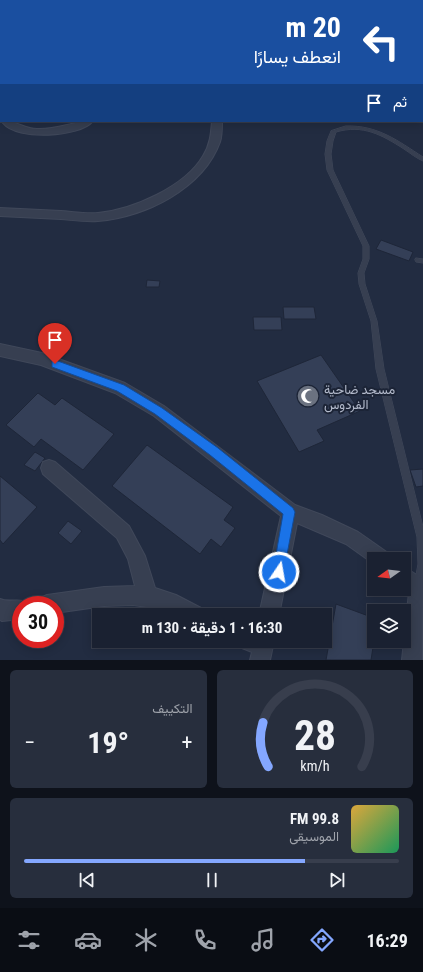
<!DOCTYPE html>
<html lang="ar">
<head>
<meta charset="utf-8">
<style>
  body { margin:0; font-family:"Roboto Condensed",Vazirmatn,sans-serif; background:#272e3d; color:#f1f3f6; direction:rtl; height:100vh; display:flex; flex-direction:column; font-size:15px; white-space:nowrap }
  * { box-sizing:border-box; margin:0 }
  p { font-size:13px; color:#9fa3ab }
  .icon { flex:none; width:22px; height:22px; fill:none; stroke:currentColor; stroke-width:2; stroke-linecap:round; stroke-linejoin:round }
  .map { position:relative; height:660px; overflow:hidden; direction:ltr }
  .drawer { display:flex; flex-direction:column; gap:10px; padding:10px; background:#0e121b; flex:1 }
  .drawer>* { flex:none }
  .banner { position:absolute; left:0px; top:0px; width:423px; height:122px; box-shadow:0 2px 10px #0003,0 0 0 1px #383e4d; direction:rtl; background:#1a4fa0; color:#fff; overflow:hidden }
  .needle { width:26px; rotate:256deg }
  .buttons { position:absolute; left:367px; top:552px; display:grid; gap:8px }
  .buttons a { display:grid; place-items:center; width:44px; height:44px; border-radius:0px; background:#1a2131; box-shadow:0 2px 10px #0003,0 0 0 1px #383e4d; font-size:20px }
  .speed { position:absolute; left:12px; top:596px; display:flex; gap:8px; font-size:20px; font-weight:700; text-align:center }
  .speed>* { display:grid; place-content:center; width:52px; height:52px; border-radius:50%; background:#1a2131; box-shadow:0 2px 10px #0003,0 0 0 1px #383e4d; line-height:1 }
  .speed .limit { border:6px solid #d22; background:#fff; color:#111 }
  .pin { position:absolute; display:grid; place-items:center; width:34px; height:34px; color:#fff; margin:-41px -17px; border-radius:50% 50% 50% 0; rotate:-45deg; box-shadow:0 0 4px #0007 }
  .pin .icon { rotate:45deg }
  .me { position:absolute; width:44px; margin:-22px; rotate:12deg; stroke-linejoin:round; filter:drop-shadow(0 0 3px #0008) }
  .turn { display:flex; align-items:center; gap:14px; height:84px; padding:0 16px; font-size:18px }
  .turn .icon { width:52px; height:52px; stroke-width:2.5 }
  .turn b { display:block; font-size:28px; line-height:34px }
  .then { display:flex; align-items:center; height:38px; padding:0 16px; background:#0003; gap:8px; font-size:15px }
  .big { font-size:30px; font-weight:700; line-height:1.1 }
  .drawer .card { flex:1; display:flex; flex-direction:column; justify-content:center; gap:6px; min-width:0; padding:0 14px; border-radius:6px; background:#272e3d }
  .drawer .dial { align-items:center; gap:0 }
  .dial svg { height:104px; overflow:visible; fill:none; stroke:#383e4d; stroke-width:7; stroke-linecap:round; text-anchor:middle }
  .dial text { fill:#f1f3f6; stroke:none }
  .song { display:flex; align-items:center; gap:12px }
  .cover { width:48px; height:48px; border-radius:6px; background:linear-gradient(135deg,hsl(40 70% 55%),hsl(150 70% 35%)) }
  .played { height:4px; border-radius:2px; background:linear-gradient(90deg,#84a7ff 75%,#383e4d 75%) }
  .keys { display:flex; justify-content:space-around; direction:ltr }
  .heat { display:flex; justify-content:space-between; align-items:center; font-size:22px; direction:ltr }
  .drawer .tiles { flex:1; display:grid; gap:10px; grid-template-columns:1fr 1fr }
  .card:last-child { grid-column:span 2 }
  .trip { position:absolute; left:92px; top:608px; width:240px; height:40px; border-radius:0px; background:#1a2131; box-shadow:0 2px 10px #0003,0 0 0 1px #383e4d; font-weight:700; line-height:40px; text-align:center; direction:rtl }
  .tabs { display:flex; height:64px; justify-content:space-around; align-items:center; background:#0a0d14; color:#9fa3ab }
  .tabs .icon { width:28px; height:28px }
  .tabs .active { color:#84a7ff }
  .tabs b { font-size:18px; color:#f1f3f6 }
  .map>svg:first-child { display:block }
  .building { fill:#343f57; stroke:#1e2638 }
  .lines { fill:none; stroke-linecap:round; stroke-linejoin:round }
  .lane-casing { stroke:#40485a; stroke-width:1 }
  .street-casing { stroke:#40485a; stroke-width:2 }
  .highway-casing { stroke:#3f4758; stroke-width:2 }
  .lane { fill:#373f51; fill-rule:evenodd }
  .street { fill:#373f51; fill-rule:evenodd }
  .highway { fill:#776d53; fill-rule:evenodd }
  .route { fill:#1a73e8; stroke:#114b97 }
  .labels { text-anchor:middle; stroke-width:4; stroke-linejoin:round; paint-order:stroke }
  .poi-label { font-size:13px; fill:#b3bacb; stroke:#1c2436; text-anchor:start }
</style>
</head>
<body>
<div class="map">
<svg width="423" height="660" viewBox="0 0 423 660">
  <rect width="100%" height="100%" fill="#222c41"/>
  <g class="building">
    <polygon points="381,240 413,252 409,261 376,249"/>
    <polygon points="147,280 160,281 159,287 146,287"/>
    <polygon points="283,307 314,307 316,319 284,319"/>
    <polygon points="253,317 281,317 282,330 254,330"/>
    <polygon points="321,355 360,411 317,430 324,441 299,452 257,381"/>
    <polygon points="38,393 55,405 62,398 114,434 83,470 41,439 34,447 6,425"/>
    <polygon points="147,445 233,507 224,520 235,528 221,547 211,539 200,554 112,486"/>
    <polygon points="35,452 45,458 35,471 24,465"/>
    <polygon points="423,469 423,486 416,487 410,470"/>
    <polygon points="0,476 37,507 3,544 0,540"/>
    <polygon points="68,521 82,531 71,544 58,533"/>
    <polygon points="336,604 374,618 374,641 371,660 326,660"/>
  </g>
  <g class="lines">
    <g class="lane-casing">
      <g id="lane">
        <path d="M346,126C378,125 398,141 423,157V161C416,158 410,153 404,149C382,135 363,124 336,132L333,141L331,154L333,170L369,246V259L364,273L365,284L377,321L384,369L423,527V588L422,589L419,591L416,589L414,586L418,564L417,537L376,369L371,321L359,284L358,273L363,259V246L327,170L325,154L327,141L331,131Z"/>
        <polygon points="416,258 423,259 423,263 416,262 415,260"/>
      </g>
    </g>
    <g class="street-casing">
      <g id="street">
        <path d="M4,121C16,121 25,129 37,129C57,130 74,121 93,121C80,137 17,141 3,123Z"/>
        <path d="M212,121H222C222,128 222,136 220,142C203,189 145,217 98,221C85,222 73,220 61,219C41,218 20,217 0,216V208C20,209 41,210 61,211C74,212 86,214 98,213C132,210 185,187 203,156C210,145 211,134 212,121Z"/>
        <polygon points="0,344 42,353 125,383 164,406 295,505 322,515 358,532 388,553 391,559 374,559 374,564 346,544 297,523 279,615 259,615 281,516 154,416 115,393 41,365 0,356"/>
        <polygon points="49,460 55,462 129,526 145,556 155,588 176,595 201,608 204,615 175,615 161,609 133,605 104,606 55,613 55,605 37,605 40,598 47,595 104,587 135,586 128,559 117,538 43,474 41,468 43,462"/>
        <polygon points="404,567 423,579 422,660 402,660 409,592 404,588"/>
        <path d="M0,599C9,603 18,598 28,602L29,605H21V619L2,621L0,620Z"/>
        <polygon points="239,641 274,641 270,660 250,660 252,652 242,648"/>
      </g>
    </g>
    <g class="highway-casing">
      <rect id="highway" x="0" y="49" width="1" height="8"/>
    </g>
    <use href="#lane" class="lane"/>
    <use href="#street" class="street"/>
    <use href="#highway" class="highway"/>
  </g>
  <polygon class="route" points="55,360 124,385 162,408 218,448 293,508 295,512 283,576 279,578 275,576 273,572 283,514 210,455 155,414 117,391 52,367 52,361"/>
  <defs>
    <g id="mosque-disc" transform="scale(1.15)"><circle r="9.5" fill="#6b7280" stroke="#1c2436"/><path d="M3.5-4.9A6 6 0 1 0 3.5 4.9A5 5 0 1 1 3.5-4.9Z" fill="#fff"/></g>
  </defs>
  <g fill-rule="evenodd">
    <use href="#mosque-disc" x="308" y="396"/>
  </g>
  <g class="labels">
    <g class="poi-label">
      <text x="324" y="394">مسجد ضاحية<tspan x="324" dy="15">الفردوس</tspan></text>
    </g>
  </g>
</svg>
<div class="buttons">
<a><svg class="needle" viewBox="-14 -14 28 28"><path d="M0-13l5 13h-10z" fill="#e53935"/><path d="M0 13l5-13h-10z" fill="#9fa3ab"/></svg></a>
<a><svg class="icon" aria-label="layers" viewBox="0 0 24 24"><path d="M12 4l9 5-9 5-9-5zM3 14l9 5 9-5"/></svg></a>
</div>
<div class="speed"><div class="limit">30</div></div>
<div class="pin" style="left:55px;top:364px;background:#d93025"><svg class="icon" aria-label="arrive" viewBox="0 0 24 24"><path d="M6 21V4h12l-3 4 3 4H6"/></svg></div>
<svg class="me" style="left:279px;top:572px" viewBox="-20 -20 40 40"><circle r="17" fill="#1a73e8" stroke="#fff" stroke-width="3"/><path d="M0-11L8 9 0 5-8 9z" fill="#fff"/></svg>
<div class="trip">16:30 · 1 دقيقة · 130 m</div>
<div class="banner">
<div class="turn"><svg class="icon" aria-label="left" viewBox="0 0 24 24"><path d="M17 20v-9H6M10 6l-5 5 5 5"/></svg><div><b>20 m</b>انعطف يسارًا</div></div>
<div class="then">ثم<svg class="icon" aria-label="arrive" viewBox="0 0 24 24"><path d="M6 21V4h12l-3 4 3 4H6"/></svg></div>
</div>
</div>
<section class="drawer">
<div class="tiles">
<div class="card dial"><svg viewBox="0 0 100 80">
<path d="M14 69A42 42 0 1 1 86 69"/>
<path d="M14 69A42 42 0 0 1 10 35" stroke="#84a7ff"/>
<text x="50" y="56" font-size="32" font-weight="700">28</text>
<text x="50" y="72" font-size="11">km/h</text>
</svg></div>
<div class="card"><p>التكييف</p>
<div class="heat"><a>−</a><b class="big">19°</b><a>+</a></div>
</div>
<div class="card">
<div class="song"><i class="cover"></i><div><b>99.8 FM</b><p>الموسيقى</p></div></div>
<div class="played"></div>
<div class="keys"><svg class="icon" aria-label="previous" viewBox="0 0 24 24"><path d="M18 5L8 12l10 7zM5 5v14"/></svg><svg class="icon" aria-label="pause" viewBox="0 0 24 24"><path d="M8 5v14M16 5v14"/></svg><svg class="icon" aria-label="next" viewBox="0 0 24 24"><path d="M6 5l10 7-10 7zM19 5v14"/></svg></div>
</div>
</div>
</section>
<nav class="tabs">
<b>16:29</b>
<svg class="icon active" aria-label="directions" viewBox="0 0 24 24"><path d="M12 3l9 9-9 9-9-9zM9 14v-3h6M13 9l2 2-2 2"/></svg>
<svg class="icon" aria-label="music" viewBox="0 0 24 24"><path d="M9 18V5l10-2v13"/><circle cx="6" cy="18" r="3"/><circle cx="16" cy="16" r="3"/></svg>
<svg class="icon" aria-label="phone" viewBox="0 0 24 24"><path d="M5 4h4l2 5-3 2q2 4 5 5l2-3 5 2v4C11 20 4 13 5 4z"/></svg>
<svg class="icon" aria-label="climate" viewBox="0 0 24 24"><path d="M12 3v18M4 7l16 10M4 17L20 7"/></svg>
<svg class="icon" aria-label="car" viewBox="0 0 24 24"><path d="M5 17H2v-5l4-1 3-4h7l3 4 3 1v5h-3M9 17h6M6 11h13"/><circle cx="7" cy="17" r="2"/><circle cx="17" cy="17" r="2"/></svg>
<svg class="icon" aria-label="filters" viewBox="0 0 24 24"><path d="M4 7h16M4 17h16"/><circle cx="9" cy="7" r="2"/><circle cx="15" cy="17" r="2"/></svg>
</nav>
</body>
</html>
